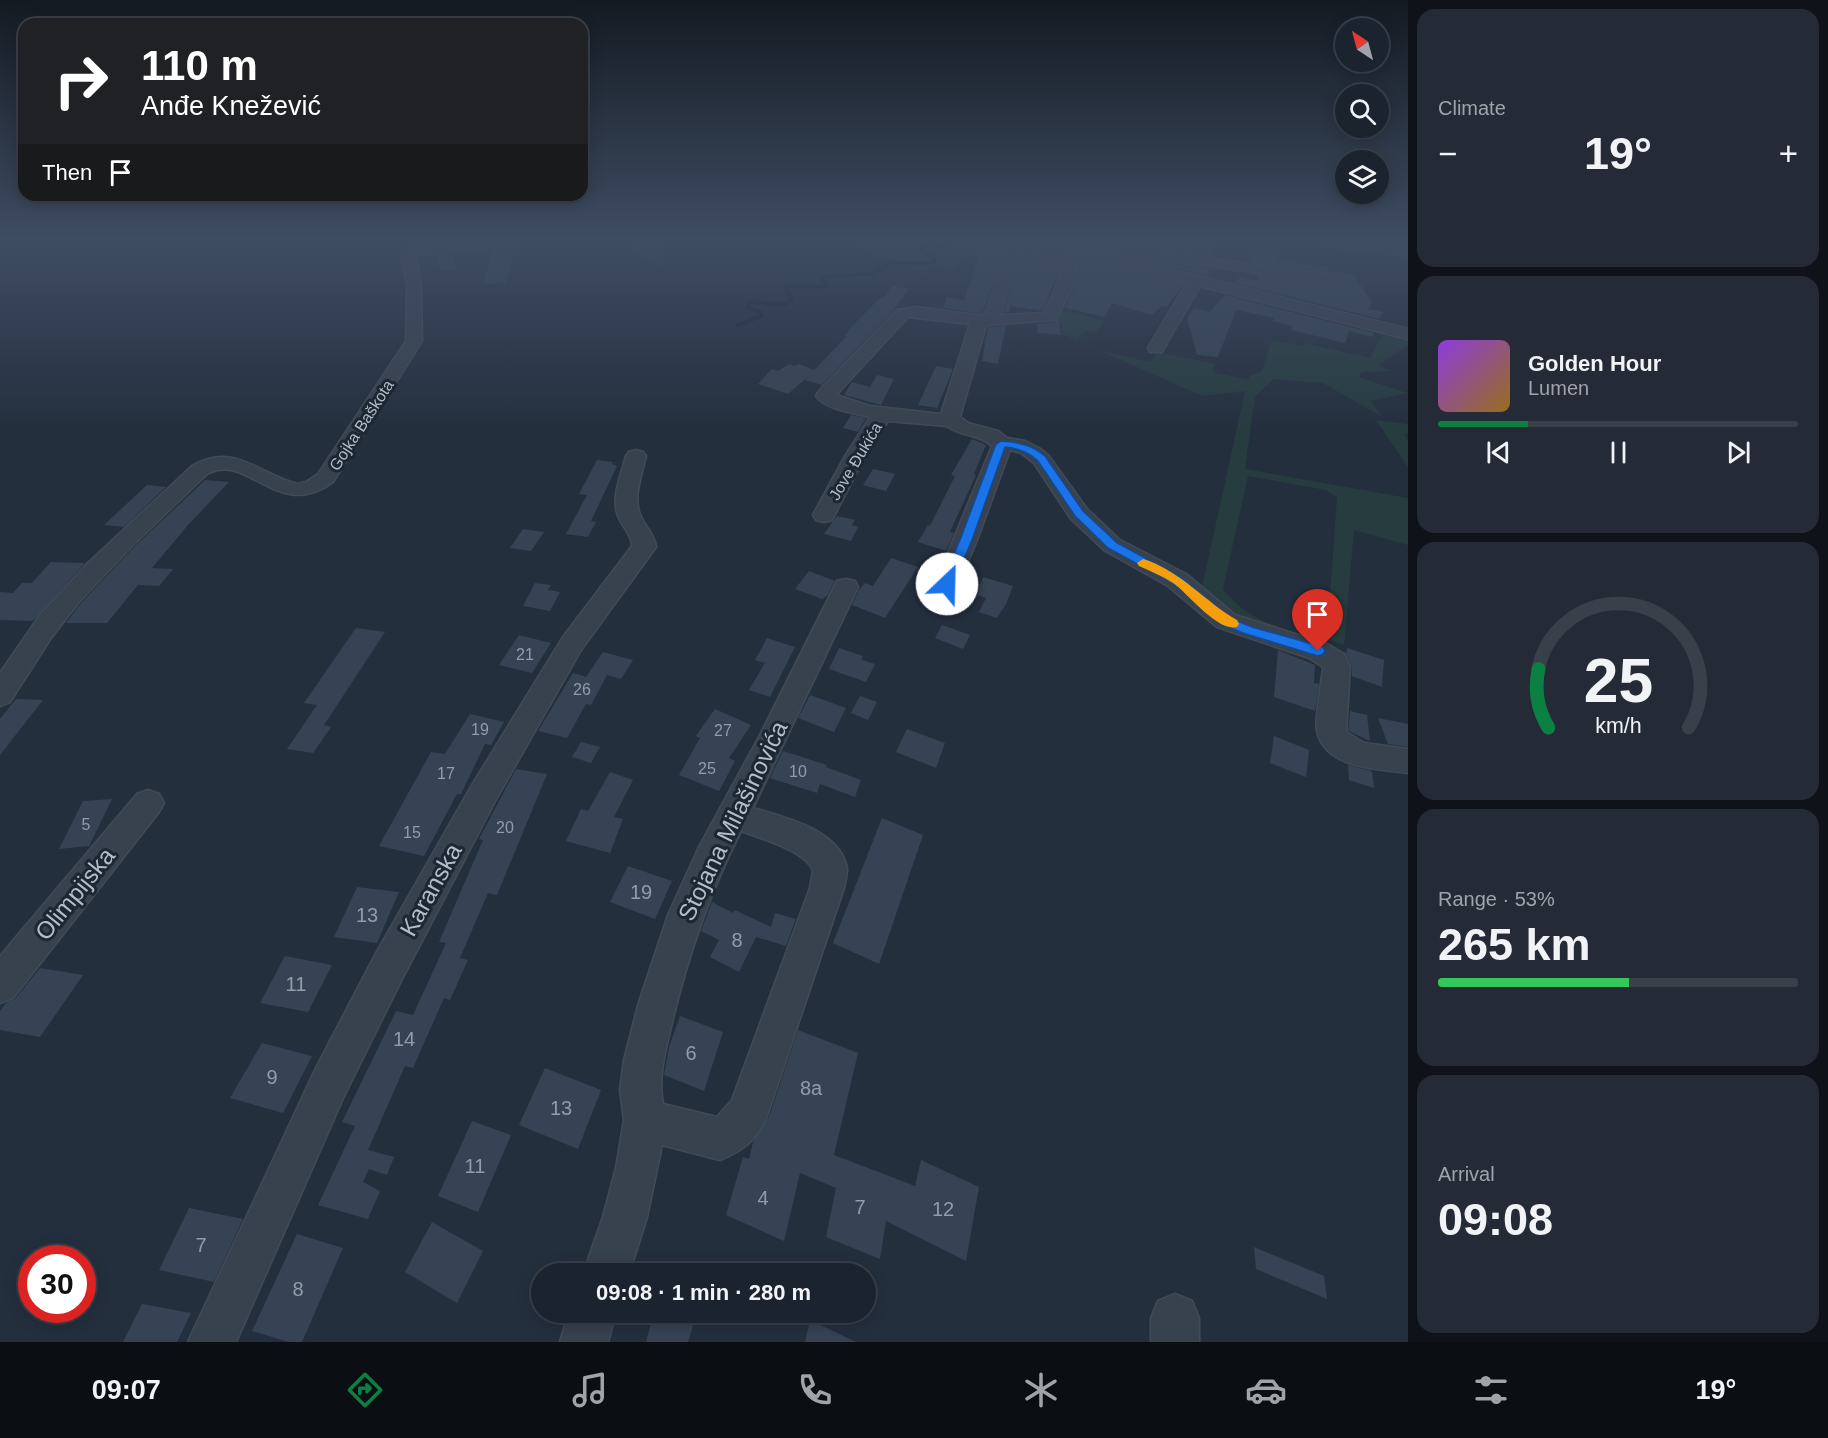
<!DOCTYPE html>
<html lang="en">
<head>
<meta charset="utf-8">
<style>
  body { margin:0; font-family:Helvetica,sans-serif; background:#242b36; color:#f1f3f6; height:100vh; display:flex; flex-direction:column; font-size:22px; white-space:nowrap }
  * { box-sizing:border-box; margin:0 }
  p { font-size:20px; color:#a0a4aa }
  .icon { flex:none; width:33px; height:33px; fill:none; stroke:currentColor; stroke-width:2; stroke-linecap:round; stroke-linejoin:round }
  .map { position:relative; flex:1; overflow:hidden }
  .side { display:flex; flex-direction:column; gap:9px; padding:9px; background:#0f1319; width:420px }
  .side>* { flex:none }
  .hud { position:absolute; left:18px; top:18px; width:570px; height:183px; border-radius:18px; box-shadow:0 3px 15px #0003,0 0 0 2px #39404a; background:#202124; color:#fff; overflow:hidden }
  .needle { width:39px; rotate:324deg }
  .fabs { position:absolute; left:1335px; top:18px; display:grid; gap:12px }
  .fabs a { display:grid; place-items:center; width:54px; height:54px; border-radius:50%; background:#1b232e; box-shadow:0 3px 15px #0003,0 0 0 2px #39404a; font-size:30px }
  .speed { position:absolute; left:18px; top:1245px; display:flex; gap:12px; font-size:30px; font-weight:700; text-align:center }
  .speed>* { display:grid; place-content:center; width:78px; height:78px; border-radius:50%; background:#1b232e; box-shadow:0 3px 15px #0003,0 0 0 2px #39404a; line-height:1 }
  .speed .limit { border:9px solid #d22; background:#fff; color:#111 }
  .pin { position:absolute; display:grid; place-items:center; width:51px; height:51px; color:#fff; margin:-62px -26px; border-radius:50% 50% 50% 0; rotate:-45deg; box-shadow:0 0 6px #0007 }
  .pin .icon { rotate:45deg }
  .me { position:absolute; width:66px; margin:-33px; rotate:24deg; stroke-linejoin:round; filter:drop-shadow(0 0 4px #0008) }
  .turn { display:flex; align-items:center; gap:21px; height:126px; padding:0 24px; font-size:27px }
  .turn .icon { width:78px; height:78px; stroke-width:2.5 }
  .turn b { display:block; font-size:42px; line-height:51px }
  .then { display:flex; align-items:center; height:57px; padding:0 24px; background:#0003; gap:12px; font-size:22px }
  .big { font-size:45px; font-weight:700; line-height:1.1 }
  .side .widget { flex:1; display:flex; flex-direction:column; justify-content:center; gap:9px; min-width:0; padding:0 21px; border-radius:18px; background:#242b36 }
  .side .dial { align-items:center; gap:0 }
  .dial svg { height:156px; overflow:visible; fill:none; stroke:#39404a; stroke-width:7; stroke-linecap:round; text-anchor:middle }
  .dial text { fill:#f1f3f6; stroke:none }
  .song { display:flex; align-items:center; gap:18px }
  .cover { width:72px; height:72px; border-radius:9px; background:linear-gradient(135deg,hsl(270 70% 55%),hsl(40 70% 35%)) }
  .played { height:6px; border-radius:3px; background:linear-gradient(90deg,#0b8043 25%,#39404a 25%) }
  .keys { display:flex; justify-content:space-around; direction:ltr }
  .heat { display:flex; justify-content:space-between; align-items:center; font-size:33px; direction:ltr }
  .charge { height:9px; border-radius:4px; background:linear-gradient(90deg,#34c759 53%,#39404a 0) }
  .trip { position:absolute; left:531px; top:1263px; width:345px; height:60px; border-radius:30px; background:#1b232e; box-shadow:0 3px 15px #0003,0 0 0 2px #39404a; font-weight:700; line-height:60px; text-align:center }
  .tab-bar { display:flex; height:96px; justify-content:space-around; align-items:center; background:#0b0e12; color:#a0a4aa }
  .tab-bar .icon { width:42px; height:42px }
  .tab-bar .on { color:#0b8043 }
  .tab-bar b { font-size:27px; color:#f1f3f6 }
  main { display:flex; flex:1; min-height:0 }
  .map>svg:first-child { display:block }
  .green { fill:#263c3f }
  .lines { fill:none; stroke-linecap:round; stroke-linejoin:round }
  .stream { stroke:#17263c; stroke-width:4 }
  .building { fill:#364354 }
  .minor-casing { stroke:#414a57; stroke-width:3 }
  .minor { fill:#38414e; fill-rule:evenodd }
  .route { fill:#1a73e8; stroke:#114b97; stroke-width:1.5 }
  .slow { fill:#f59e0b }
  .labels { text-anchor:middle; stroke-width:6; stroke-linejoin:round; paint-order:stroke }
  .far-street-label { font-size:16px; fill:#b4bcc9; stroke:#1d2633 }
  .number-label { font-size:16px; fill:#929caa }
  .near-number-label { font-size:20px; fill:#929caa }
  .near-street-label { font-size:24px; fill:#b4bcc9; stroke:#1d2633 }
</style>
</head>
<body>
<main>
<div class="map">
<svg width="1408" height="1342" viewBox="0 0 1408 1342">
  <rect width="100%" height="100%" fill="#242f3e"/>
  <g class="green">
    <polygon points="633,242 663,242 662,266 628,250"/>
    <polygon points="851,242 971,242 955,269 931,266 926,274 892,259 875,259 872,251"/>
    <polygon points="1059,310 1104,320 1096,333 1085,331 1078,341 1063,334 1061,323 1052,319"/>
    <path d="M1385,330L1408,336V345L1378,365L1390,371L1362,372L1358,377L1408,393L1371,401L1382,417L1323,383L1273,379L1255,397L1245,469L1408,498V545L1354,530L1344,645L1327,639L1337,498L1326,490L1248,476L1223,589C1248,623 1287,629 1325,643L1324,652L1237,623L1200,596L1245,391L1202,396L1101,351L1151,362L1156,352L1215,364L1212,372L1249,380L1250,375L1262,371L1272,340L1303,346L1304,343L1370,358Z"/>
    <polygon points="1376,420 1408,424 1408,434 1404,434 1408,440 1408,467"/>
  </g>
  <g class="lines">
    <path class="stream" d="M738,325L762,316L760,312L747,307L748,303C763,300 774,308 789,303L792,298L786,289L788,286L822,287L827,285L822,278L829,276L873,274L885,266L897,263H932L935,261L934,257L922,251L923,245L930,242L940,247L946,246L945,242"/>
  </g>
  <g class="building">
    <polygon points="973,242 1029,242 1036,243 1039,247 1064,254 1063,257 990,247 981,252 990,259 1059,269 1043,311 1010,306 1009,312 1003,313 1012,284 1004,277 994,282 982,314 943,308 947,297 964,300 979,257 966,255"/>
    <polygon points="1069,242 1151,242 1174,245 1174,242 1215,242 1213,257 1168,251 1159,256 1163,262 1210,269 1209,276"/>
    <polygon points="516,243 506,283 483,284 493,250 507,248"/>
    <polygon points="1246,250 1276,254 1276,259 1294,261 1295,263 1327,267 1330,271 1353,274 1372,302 1368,309 1383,312 1379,319 1235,283 1240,277 1259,281 1256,275 1334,285 1343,280 1334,273 1251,262"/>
    <polygon points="452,254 456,269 440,271 437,255"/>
    <polygon points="1082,258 1184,283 1167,307 1162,306 1152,315 1112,303 1104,317 1065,308 1072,293"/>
    <polygon points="892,286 908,289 893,311 822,385 805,380 811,374 788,394 758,384 772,369 778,371 789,364 794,366 799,364 814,370 847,336 845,336 851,327 879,299 885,296"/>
    <polygon points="1225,295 1374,333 1372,337 1349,331 1345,343 1291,330 1292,326 1272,321 1275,318 1236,310 1218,357 1197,355 1187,318 1194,308 1210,312"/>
    <polygon points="1059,319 1061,335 1037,333 1037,324 1056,322"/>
    <polygon points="1006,326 998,364 982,361 988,327"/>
    <polygon points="936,366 953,369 937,408 918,405"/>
    <polygon points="877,375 894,379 881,405 844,395 852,382 870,387"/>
    <polygon points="851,415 866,418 858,432 843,428"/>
    <polygon points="972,439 986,445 974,474 976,475 950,532 954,533 946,551 918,542 928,525 930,526 955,476 951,475"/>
    <polygon points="597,460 613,462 612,464 617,466 591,521 596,522 588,537 566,534 587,495 579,494"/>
    <polygon points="873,469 895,474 886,491 863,485"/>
    <polygon points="205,480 229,482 188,525 152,568 173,569 159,586 138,585 107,623 66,623 80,604 135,546"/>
    <polygon points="147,485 166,487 124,527 104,525"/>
    <polygon points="837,516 855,520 852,525 858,527 851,541 824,534"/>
    <polygon points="523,529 544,532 531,551 510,548"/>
    <polygon points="891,558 918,567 885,618 852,605 859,590 865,583 873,586"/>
    <polygon points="51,562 85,563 33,621 0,620 0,592 13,593 22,583 32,583"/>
    <polygon points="809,571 835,581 827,596 822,599 795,589"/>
    <polygon points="983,577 1013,586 1006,604 997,618 979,612 986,598 976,595"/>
    <polygon points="535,583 551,585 548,590 560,592 550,611 523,606"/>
    <polygon points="942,625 970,635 963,649 935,638"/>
    <polygon points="356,628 385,632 324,725 331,727 313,753 287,749 317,705 304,703"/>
    <polygon points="519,635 551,643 532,673 499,665"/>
    <polygon points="767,638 795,647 770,697 749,690 765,663 755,660"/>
    <polygon points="839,648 863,656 862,660 875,664 866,682 829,669"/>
    <polygon points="1347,648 1384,660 1382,687 1352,676 1352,667 1346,654"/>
    <polygon points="1278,650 1315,665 1314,683 1319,684 1315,711 1274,697"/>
    <polygon points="603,652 633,660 621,679 607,675 591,705 586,704 567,738 538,731 573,673 586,677"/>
    <polygon points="810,695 846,708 834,732 798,718"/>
    <polygon points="860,696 877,702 868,720 851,713"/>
    <polygon points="16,699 43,700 0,755 0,719"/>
    <polygon points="715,709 751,725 729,758 735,761 719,791 679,775 700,738 696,736"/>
    <polygon points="1350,711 1367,715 1370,741 1348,731"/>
    <polygon points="470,714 504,722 491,745 485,744 461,794 457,794 424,856 379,846 431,752 445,754"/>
    <polygon points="1378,718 1408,724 1408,747 1388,744"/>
    <polygon points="907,729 945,743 936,768 896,752"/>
    <polygon points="1274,736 1309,750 1306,777 1270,763"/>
    <polygon points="581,742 600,747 591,763 572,757"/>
    <polygon points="783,751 827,765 826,767 861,780 855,797 820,784 817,793 770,778"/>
    <polygon points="1348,765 1372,771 1374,788 1349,780"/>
    <polygon points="516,769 547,774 497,895 488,893 460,958 468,960 450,1000 444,998 413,1068 405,1066 368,1150 394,1157 387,1175 369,1169 363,1182 380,1191 368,1219 318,1205 355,1126 342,1122 396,1011 413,1015 446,943 439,942 483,840 479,839"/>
    <polygon points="610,772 633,780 614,817 623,819 610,853 566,841 581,809 588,811"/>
    <polygon points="112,799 89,846 59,849 83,801"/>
    <polygon points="882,818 923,835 879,964 833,943"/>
    <polygon points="628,866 672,881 655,919 610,902"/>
    <polygon points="357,887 399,892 377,943 334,937"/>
    <polygon points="712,902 733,913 735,910 771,927 775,913 796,919 786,946 756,937 739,972 710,957 719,940 701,931"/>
    <polygon points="285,956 332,965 308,1012 260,1003"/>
    <polygon points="40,968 83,975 40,1037 0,1030 0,1011 6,1003 15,999"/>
    <polygon points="680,1016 723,1032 704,1091 664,1075 669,1047"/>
    <polygon points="798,1030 858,1053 834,1155 915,1186 921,1160 979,1187 966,1261 886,1221 880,1259 826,1237 836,1188 800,1173 784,1241 726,1215 743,1157 749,1159 753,1142 770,1114"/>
    <polygon points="262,1043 312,1056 283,1113 230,1098"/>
    <polygon points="545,1068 601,1090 578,1149 519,1125"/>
    <polygon points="472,1121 511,1135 478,1212 438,1196"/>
    <polygon points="189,1208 243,1219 214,1282 159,1270"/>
    <polygon points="432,1222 483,1251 457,1303 405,1272"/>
    <polygon points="297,1234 343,1248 302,1342 289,1342 252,1331"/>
    <polygon points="1254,1247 1324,1276 1327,1299 1256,1269"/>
    <polygon points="142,1304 191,1313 177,1342 123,1342"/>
    <polygon points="654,1312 697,1312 688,1342 646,1342"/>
    <polygon points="810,1320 856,1342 805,1342"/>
  </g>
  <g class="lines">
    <g class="minor-casing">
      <g id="minor">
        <path d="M462,242H514L507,246L416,255L421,283L422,341L333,482C277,523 248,451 207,474L132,546L78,603L51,638L10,702L0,706V673L40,615L88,563L192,466C235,441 259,475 298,484L306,482L318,474L406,341L407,283L401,257L405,249L421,245Z"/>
        <path d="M1038,242H1060L1075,245L1408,329V339L1200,286L1164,348L1162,352H1150L1148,348L1187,282L1080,255L1070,292L1056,320L986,325L960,417L968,423L998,431L1007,438L1025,441L1039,448L1048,455L1087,509L1120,540L1186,574L1235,615L1327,644L1344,654L1350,667L1346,732L1364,743L1408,749V773C1378,769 1325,769 1317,731C1314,718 1322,682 1323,667L1309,658L1217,627L1168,586L1104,550L1071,519L1034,463L1021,453L1010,450L977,540L956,590L947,592L938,590L935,584L992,446C979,434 961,437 947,426L888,421L865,456L832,520L824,522L816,520L813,515L845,456L870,417C854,413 826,410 816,396L818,392L897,310L916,307L984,316L996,283L1003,279L1010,283L1000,315L1044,313L1054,292L1062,267L990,257L983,253L990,249L1065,259L1067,252L1040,245ZM908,317L970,324L941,414L870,406L836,395Z"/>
        <polygon points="1324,242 1359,242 1408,248 1408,256 1331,246"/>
        <polygon points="1168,253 1334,275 1341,279 1334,283 1163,260 1161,257"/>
        <path d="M636,450L643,452L646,456C642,475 632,498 641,517C646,528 655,535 656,547L581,650L494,803L401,981L344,1096L236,1342H188L316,1068L375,955L472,785L563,637L632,546C632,534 622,527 618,516C611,497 621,475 626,456L629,452Z"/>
        <path d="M846,579L855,581L858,587L753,808C784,817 841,830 847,869C847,875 845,882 844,888L768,1113C757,1140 746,1149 720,1160L662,1145L647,1217L629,1274H583L603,1217L616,1168L624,1120L620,1090L624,1060L639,1002L668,915L699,847L759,737L837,581ZM741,831C760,838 806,851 813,871L810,888L732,1100L717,1117L663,1104C658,1078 665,1052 671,1027C687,958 709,894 741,831Z"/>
        <polygon points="148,790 159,794 164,803 159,812 13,998 0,1003 0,956 137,794"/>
        <polygon points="1175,1294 1192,1301 1199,1318 1199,1342 1151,1342 1151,1318 1158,1301"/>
        <polygon points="569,1312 616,1312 608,1342 560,1342"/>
      </g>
    </g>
    <use href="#minor" class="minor"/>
  </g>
  <linearGradient id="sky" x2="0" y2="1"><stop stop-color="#141a22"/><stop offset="0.56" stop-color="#3f4d63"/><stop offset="1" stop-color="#3f4d63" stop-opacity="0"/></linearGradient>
  <rect width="1408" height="429" fill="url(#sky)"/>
  <path class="route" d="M1001,441C1018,442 1032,445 1045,456L1083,511L1117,543L1182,578L1230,618L1252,627L1323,647L1325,651L1323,654L1318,656L1243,633L1221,624L1173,583L1108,548L1075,516L1038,461C1028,452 1018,448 1005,447L972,540L953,584L947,588L943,587L941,584L960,540L996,444Z"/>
  <path class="slow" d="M1143,559C1180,570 1205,602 1237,620L1239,624L1237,627C1217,632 1188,593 1173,583C1162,576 1150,571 1139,566L1137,563Z"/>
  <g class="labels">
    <g class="far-street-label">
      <text transform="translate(361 425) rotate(-57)" y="6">Gojka Baškota</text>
      <text transform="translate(855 461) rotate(-59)" y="6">Jove Đukića</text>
    </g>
    <g class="number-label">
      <text x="525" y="660">21</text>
      <text x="582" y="695">26</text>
      <text x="480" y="735">19</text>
      <text x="723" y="736">27</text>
      <text x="707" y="774">25</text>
      <text x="798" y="777">10</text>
      <text x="446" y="779">17</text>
      <text x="86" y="830">5</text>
      <text x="505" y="833">20</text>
      <text x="412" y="838">15</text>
    </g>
    <g class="near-number-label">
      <text x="641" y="899">19</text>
      <text x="367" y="922">13</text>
      <text x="737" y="947">8</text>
      <text x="296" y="991">11</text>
      <text x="404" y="1046">14</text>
      <text x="691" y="1060">6</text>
      <text x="272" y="1084">9</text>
      <text x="811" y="1095">8a</text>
      <text x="561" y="1115">13</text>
      <text x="475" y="1173">11</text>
      <text x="763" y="1205">4</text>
      <text x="860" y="1214">7</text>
      <text x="943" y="1216">12</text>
      <text x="201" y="1252">7</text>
      <text x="298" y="1296">8</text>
    </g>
    <g class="near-street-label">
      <text transform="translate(733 821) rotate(-64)" y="8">Stojana Milašinovića</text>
      <text transform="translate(431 890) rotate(-61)" y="8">Karanska</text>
      <text transform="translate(75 894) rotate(-51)" y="8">Olimpijska</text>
    </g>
  </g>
</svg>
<div class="fabs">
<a><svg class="needle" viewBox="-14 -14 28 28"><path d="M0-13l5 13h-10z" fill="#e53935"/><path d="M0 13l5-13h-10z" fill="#a0a4aa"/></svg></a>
<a><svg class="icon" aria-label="search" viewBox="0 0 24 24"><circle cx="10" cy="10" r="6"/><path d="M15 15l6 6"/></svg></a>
<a><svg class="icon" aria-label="layers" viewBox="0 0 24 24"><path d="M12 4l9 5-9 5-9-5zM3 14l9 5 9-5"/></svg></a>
</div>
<div class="speed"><div class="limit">30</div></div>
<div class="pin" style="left:1318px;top:651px;background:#d93025"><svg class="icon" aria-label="arrive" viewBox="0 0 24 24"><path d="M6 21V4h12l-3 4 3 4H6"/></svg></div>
<svg class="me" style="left:947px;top:584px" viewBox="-20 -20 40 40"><circle r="19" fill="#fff"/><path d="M0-13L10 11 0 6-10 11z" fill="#1a73e8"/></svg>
<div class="trip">09:08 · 1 min · 280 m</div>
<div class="hud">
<div class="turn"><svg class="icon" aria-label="right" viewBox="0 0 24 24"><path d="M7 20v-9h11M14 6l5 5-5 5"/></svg><div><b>110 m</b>Anđe Knežević</div></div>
<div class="then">Then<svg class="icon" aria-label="arrive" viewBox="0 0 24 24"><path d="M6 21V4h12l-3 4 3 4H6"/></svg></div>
</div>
</div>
<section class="side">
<div class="widget"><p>Climate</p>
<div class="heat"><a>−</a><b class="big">19°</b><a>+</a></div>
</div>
<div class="widget">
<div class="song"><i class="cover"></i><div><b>Golden Hour</b><p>Lumen</p></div></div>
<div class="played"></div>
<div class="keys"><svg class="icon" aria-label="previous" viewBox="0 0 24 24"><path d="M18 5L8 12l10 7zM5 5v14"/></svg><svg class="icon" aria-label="pause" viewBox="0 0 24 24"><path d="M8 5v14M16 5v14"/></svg><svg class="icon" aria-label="next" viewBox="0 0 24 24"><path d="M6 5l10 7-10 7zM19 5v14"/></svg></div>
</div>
<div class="widget dial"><svg viewBox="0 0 100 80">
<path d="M14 69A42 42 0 1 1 86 69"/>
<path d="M14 69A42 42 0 0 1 9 39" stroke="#0b8043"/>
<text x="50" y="56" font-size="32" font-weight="700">25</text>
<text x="50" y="72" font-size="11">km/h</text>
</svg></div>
<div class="widget"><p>Range · 53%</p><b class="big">265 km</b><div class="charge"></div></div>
<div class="widget"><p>Arrival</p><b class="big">09:08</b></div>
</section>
</main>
<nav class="tab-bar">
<b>09:07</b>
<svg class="icon on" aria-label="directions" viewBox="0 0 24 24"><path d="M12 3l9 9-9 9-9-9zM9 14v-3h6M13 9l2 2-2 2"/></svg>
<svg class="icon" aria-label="music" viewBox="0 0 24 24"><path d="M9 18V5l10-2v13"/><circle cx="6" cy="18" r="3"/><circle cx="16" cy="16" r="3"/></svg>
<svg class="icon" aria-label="phone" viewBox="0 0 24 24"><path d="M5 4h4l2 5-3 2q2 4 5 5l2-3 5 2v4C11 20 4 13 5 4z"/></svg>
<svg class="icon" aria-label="climate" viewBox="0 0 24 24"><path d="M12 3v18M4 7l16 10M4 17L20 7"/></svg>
<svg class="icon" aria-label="car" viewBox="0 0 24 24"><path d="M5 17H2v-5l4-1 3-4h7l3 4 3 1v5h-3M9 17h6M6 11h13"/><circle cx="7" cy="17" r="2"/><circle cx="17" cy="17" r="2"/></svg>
<svg class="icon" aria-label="filters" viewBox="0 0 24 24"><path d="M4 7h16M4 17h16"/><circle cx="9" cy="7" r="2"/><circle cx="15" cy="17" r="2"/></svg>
<b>19°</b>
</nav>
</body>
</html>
